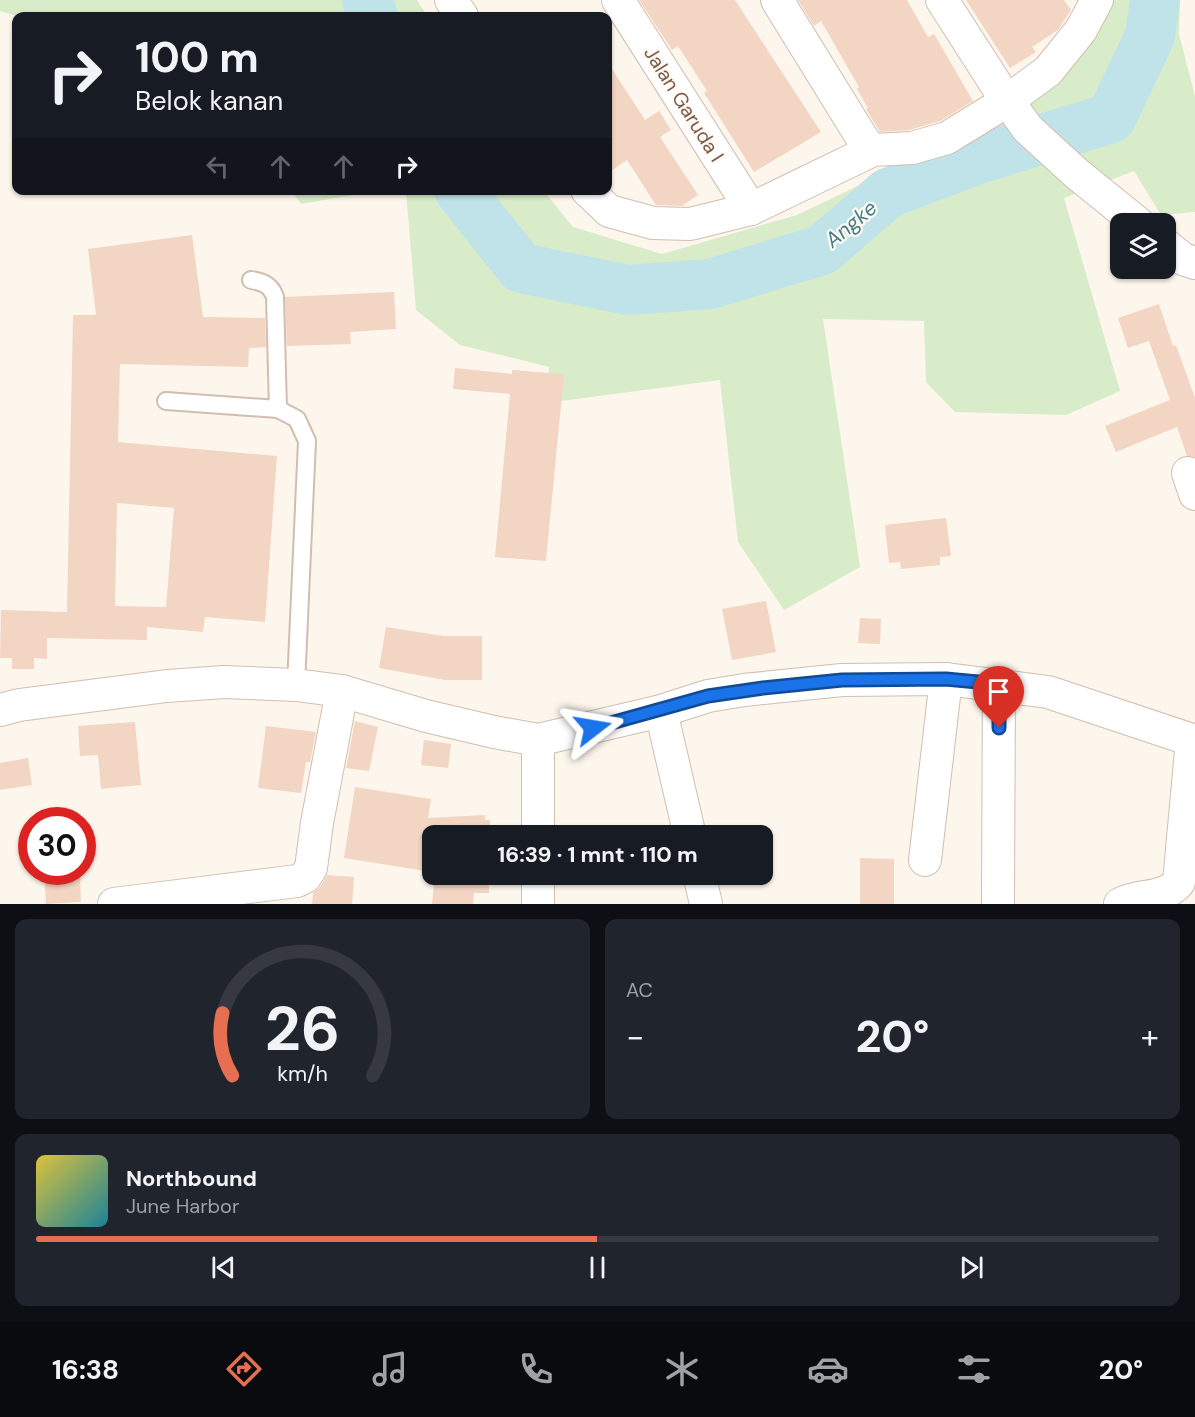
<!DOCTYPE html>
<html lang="id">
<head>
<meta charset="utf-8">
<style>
  body { margin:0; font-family:"DM Sans",sans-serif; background:#20242c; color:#f1f3f6; height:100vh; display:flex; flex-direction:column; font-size:22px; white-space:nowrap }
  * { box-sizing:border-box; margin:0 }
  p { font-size:20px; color:#9ea1a6 }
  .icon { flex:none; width:33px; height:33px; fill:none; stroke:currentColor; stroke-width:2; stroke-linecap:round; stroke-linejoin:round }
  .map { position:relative; height:904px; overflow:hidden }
  .drawer { display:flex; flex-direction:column; gap:15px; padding:15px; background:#0d0f14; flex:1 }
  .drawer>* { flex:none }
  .guide { position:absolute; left:12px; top:12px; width:600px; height:183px; border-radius:12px; box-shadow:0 2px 4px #0004; background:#171b24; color:#f1f3f6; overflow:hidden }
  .tools { position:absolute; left:1110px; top:213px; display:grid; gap:12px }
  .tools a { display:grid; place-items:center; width:66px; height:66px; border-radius:12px; background:#171b24; box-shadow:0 2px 4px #0004; font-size:30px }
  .speed { position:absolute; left:18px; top:807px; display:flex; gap:12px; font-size:30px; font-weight:700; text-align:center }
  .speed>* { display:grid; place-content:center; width:78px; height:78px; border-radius:50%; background:#171b24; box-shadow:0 2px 4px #0004; line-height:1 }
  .speed .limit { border:9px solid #d22; background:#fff; color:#111 }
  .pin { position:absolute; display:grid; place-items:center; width:51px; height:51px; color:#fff; margin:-62px -26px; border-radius:50% 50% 50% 0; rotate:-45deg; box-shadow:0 0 6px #0007 }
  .pin .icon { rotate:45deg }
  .me { position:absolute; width:66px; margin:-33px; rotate:76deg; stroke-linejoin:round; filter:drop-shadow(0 0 4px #0008) }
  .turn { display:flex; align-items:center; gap:21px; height:126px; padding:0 24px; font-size:27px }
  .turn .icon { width:78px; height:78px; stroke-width:2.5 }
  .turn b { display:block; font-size:42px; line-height:51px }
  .lanes { display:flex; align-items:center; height:57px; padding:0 24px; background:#0003; justify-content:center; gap:30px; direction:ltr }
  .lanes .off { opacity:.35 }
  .big { font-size:45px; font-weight:700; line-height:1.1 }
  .drawer .tile { flex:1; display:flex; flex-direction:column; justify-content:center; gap:9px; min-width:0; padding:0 21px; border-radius:12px; background:#20242c }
  .drawer .dial { align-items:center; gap:0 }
  .dial svg { height:156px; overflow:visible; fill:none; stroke:#363941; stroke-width:7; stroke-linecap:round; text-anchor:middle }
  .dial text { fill:#f1f3f6; stroke:none }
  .song { display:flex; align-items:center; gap:18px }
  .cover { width:72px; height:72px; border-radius:9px; background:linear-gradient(135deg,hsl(50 70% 55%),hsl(190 70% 35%)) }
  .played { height:6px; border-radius:3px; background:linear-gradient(90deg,#e76f51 50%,#363941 50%) }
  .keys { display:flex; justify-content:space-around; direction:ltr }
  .heat { display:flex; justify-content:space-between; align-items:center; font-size:33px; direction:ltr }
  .drawer .tiles { flex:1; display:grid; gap:15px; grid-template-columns:1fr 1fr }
  .tile:last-child { grid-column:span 2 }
  .trip { position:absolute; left:422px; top:825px; width:351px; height:60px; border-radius:12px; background:#171b24; box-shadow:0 2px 4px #0004; font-weight:700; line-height:60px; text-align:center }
  .dock { display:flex; height:96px; justify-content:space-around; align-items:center; background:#090b0e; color:#9ea1a6 }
  .dock .icon { width:42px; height:42px }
  .dock .current { color:#e76f51 }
  .dock b { font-size:27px; color:#f1f3f6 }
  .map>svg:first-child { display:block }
  .green { fill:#d8ecc9 }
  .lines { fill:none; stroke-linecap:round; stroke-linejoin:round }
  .river { stroke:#bfe3e8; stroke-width:50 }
  .building { fill:#f3d5c3; fill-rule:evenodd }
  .service-casing { stroke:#d1beb0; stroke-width:20 }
  .minor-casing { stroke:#d1beb0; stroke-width:34 }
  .service { stroke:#fff; stroke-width:16 }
  .minor { stroke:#fff; stroke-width:32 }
  .route-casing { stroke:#114b97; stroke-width:15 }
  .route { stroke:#1a73e8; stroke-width:10 }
  .labels { text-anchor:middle; stroke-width:4.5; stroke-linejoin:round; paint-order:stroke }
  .street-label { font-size:20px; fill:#7a5c4d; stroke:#fffaf3 }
  .water-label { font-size:21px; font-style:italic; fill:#437c86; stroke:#fffaf3 }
</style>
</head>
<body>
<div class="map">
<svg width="1195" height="904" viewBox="0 0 1195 904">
  <rect width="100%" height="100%" fill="#fdf6ec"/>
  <g class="green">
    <polygon points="0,0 417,0 427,16 17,16 0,11"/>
    <polygon points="1090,0 1180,0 1179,34 1195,96 1195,212 1161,215 1134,171 1064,198 1120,391 1066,415 955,412 926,382 924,321 823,319 860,567 784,610 738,542 720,380 546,403 549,367 460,345 416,310 406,191 544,191 573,227 662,254 797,215 1035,101"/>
    <polygon points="292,191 377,191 301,204"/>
  </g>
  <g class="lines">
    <g class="river">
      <polyline points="367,0 373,16"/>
      <polyline points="459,190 521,268 628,290 710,284 822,250 888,193 978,159 1111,118 1150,36 1155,0"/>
    </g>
  </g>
  <g class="building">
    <polygon points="639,0 735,0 821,132 754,172 704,93 707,91 678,46 672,50"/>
    <polygon points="798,0 907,0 928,37 934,34 973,101 940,121 909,130 880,132 866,109 868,108 857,89 859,87 821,21 814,26"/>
    <polygon points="966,0 1064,0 1071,10 1058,30 1032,47 1036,52 1010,68"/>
    <polygon points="608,63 645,120 659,111 671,130 660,137 698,195 682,206 656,205 627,160 608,173"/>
    <path d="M192,235L203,317L265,318L266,347L249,348L248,367L120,364L118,442L277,456L265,622L205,617L203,632L147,627V640L47,638V659L34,658V669H12V658H0L1,610L67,612L73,315H96L88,249ZM117,503L174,508L166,607L115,606Z"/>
    <polygon points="394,292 396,329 350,332 351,344 287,346 285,297"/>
    <polygon points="1159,304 1173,346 1176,345 1195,398 1195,457 1187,456 1177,427 1116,452 1105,426 1170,400 1149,341 1128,348 1118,318"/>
    <polygon points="455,368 512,374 512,370 564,374 546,561 495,557 510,394 453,389"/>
    <polygon points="946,518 951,556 940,557 940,565 901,569 900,562 889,563 885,525"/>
    <polygon points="766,601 776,652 732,660 722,609"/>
    <polygon points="860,618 881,619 880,644 858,643"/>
    <polygon points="386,627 443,636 482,636 482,680 445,680 379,668"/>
    <polygon points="355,721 378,727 369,771 346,768"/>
    <polygon points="135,722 141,785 101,789 98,755 80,756 78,726"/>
    <polygon points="266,726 316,732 310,762 306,762 301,793 258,788"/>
    <polygon points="424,740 451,744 448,768 421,765"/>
    <polygon points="28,758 32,785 0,790 0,763"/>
    <polygon points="355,787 431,799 428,818 485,815 485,820 490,820 490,836 432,836 432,872 344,858"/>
    <polygon points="860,858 894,859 894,904 860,904"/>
    <polygon points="44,872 80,872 81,902 46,904"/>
    <polygon points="435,874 489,874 489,893 474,893 473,904 432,904"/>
    <polygon points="327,875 354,877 352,904 312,904 313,893 320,887"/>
  </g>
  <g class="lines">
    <g class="service-casing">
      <g id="service">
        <path d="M251,280C263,282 271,285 275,297L278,409"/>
        <polyline points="166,401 278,409 297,419 307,441 296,685"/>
      </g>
    </g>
    <g class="minor-casing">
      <g id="minor">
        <polyline points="451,0 462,16"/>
        <polyline points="618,0 751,209"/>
        <polyline points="777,0 864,141 873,150"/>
        <polyline points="942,0 999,89 1028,129 1076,173 1139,224"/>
        <polyline points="587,190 609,211 653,223 690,224 751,209 873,150 912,148 947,138 1007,101 1048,71 1081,30 1097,0"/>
        <polyline points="1166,245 1183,259 1195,263"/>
        <polyline points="1188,473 1195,494"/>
        <polyline points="0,710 19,705 167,686 224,682 296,685 342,691 426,716 494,732 538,740 661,711 708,696 744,690 842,680 946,679 1048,692 1195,741"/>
        <polyline points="661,711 690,836"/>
        <polyline points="538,740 538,836"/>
        <polyline points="925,860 946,679"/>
        <polyline points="538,874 538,904"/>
        <polyline points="699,874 706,904"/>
        <polyline points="114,904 297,881 305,877 311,868 317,823 342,691"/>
        <polyline points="998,904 999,684"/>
        <path d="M1120,904C1138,894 1165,900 1179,882L1192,740"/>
      </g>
    </g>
    <use href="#service" class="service"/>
    <use href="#minor" class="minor"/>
  </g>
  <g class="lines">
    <g class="route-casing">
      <polyline id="route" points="593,728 708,696 763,688 842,680 946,679 999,684 999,728"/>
    </g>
    <use href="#route" class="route"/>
  </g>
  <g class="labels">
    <g class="street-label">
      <text transform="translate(684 104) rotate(58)" y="7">Jalan Garuda I</text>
    </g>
    <g class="water-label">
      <text transform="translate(851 224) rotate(-40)" y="7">Angke</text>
    </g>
  </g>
</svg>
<div class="tools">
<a><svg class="icon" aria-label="layers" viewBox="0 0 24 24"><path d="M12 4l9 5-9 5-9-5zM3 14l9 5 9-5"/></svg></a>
</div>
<div class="speed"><div class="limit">30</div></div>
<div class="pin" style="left:999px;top:728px;background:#d93025"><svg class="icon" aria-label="arrive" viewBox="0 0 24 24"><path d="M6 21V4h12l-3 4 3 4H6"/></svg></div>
<svg class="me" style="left:593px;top:728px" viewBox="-20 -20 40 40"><path d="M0-17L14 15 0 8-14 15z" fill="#1a73e8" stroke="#fff" stroke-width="4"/></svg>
<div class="trip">16:39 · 1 mnt · 110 m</div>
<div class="guide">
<div class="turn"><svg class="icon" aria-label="right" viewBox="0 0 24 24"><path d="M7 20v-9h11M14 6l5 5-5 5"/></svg><div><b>100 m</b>Belok kanan</div></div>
<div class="lanes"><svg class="icon off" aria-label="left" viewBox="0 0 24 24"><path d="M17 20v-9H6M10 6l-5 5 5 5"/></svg><svg class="icon off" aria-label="ahead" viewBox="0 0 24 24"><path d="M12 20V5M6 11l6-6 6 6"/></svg><svg class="icon off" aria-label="ahead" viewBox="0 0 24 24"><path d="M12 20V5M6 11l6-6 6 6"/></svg><svg class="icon" aria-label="right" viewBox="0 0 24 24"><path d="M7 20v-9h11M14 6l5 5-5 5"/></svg></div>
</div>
</div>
<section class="drawer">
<div class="tiles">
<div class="tile dial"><svg viewBox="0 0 100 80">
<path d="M14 69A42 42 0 1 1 86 69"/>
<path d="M14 69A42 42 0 0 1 9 37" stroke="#e76f51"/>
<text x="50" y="56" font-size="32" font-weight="700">26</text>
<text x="50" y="72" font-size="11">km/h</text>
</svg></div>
<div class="tile"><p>AC</p>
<div class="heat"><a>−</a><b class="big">20°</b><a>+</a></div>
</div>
<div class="tile">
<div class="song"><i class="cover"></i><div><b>Northbound</b><p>June Harbor</p></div></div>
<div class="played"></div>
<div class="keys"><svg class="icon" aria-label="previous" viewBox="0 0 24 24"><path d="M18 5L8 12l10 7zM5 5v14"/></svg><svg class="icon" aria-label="pause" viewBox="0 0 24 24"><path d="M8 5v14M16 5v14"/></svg><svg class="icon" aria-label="next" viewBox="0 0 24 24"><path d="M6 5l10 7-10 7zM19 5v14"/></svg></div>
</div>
</div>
</section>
<nav class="dock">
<b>16:38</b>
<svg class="icon current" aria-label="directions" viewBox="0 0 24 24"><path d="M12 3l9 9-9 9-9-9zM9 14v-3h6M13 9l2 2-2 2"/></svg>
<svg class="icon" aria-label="music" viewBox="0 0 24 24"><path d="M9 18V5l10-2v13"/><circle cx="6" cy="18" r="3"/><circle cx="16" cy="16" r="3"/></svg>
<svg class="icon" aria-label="phone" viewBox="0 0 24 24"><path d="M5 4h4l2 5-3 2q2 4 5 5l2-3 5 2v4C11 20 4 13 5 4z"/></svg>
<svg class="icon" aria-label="climate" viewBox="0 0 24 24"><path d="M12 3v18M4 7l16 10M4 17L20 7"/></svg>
<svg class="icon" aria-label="car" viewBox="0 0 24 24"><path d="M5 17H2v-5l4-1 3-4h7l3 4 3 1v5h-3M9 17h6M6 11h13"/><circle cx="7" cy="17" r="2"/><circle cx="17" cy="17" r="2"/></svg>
<svg class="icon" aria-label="filters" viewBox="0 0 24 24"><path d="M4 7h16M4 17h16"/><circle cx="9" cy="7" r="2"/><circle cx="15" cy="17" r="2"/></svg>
<b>20°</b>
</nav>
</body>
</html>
